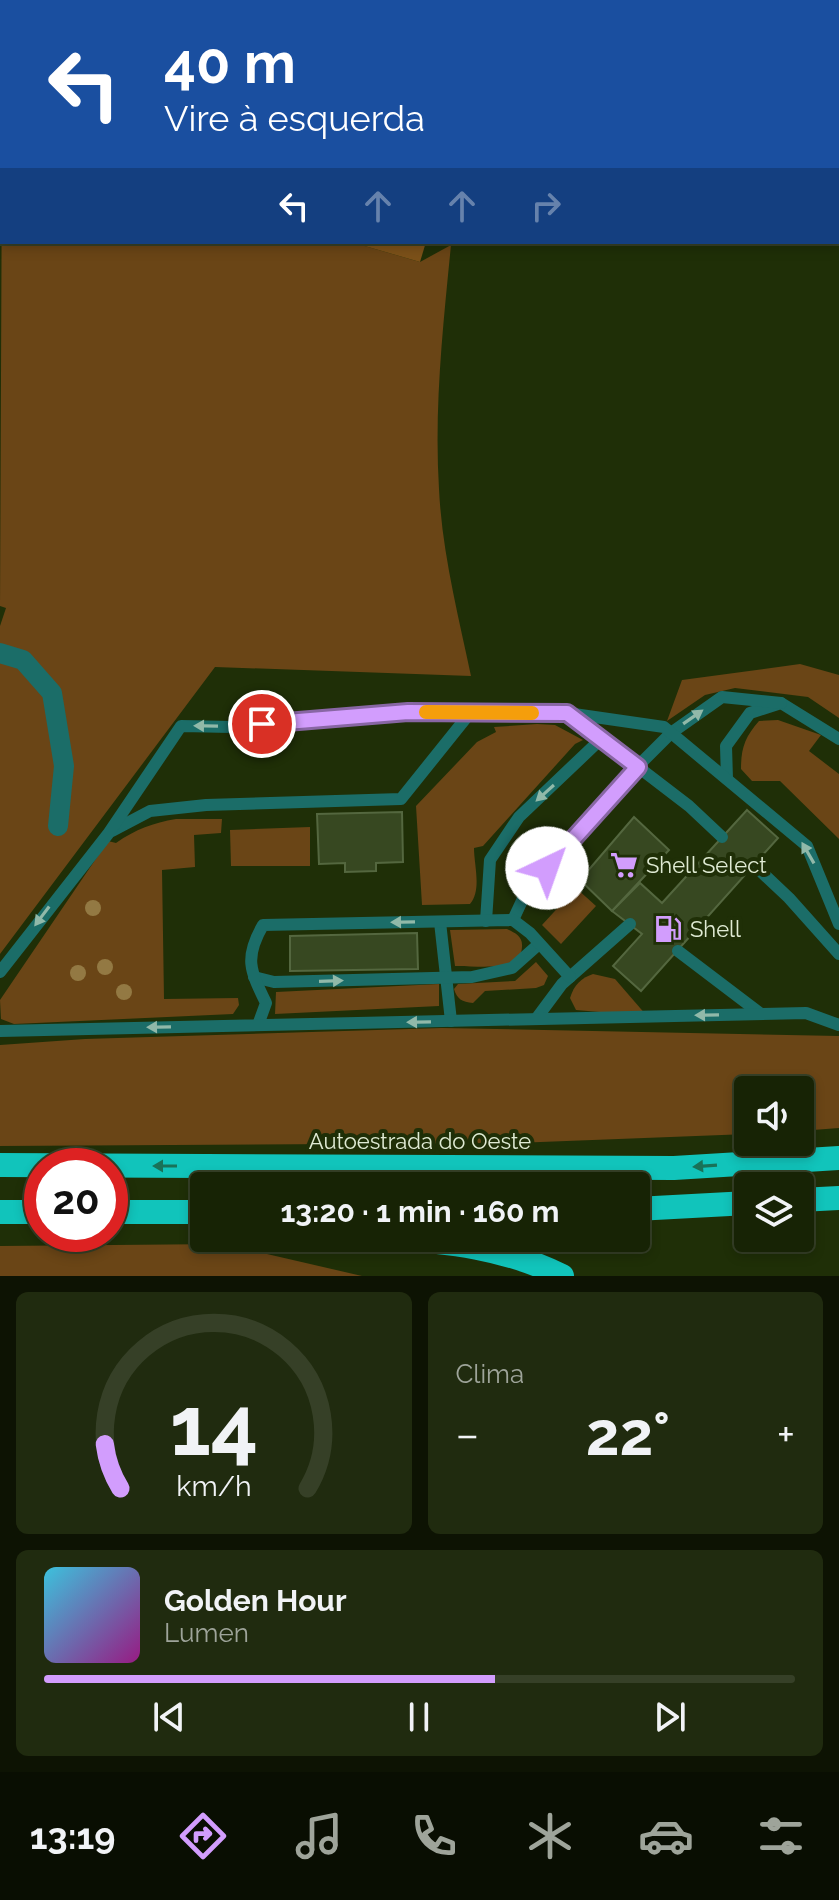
<!DOCTYPE html>
<html lang="pt">
<head>
<meta charset="utf-8">
<style>
  body { margin:0; font-family:Raleway,sans-serif; background:#202b0f; color:#f1f3f6; height:100vh; display:flex; flex-direction:column; font-size:30px; white-space:nowrap }
  * { box-sizing:border-box; margin:0 }
  p { font-size:26px; color:#9ea49a }
  .icon { flex:none; width:44px; height:44px; fill:none; stroke:currentColor; stroke-width:2; stroke-linecap:round; stroke-linejoin:round }
  .map { position:relative; height:1276px; overflow:hidden }
  .panel { display:flex; flex-direction:column; gap:16px; padding:16px; background:#0d1303; flex:1 }
  .panel>* { flex:none }
  .guide { position:absolute; left:0px; top:0px; width:840px; height:244px; box-shadow:0 4px 12px #0003,0 0 0 2px #364027; background:#1a4fa0; color:#fff; overflow:hidden }
  .tools { position:absolute; left:734px; top:1076px; display:grid; gap:16px }
  .tools a { display:grid; place-items:center; width:80px; height:80px; border-radius:8px; background:#172305; box-shadow:0 4px 12px #0003,0 0 0 2px #364027; font-size:40px }
  .speed { position:absolute; left:24px; top:1148px; display:flex; gap:16px; font-size:40px; font-weight:700; text-align:center }
  .speed>* { display:grid; place-content:center; width:104px; height:104px; border-radius:50%; background:#172305; box-shadow:0 4px 12px #0003,0 0 0 2px #364027; line-height:1 }
  .speed .limit { border:12px solid #d22; background:#fff; color:#111 }
  .pin { position:absolute; display:grid; place-items:center; width:68px; height:68px; color:#fff; margin:-34px; border:4px solid #fff; border-radius:50%; box-shadow:0 2px 8px #0007 }
  .me { position:absolute; width:88px; margin:-44px; rotate:42deg; stroke-linejoin:round; filter:drop-shadow(0 0 6px #0008) }
  .turn { display:flex; align-items:center; gap:28px; height:168px; padding:0 32px; font-size:36px }
  .turn .icon { width:104px; height:104px; stroke-width:2.5 }
  .turn b { display:block; font-size:56px; line-height:68px }
  .lanes { display:flex; align-items:center; height:76px; padding:0 32px; background:#0003; justify-content:center; gap:40px; direction:ltr }
  .lanes .off { opacity:.35 }
  .big { font-size:60px; font-weight:700; line-height:1.1 }
  .panel .widget { flex:1; display:flex; flex-direction:column; justify-content:center; gap:12px; min-width:0; padding:0 28px; border-radius:12px; background:#202b0f }
  .panel .dial { align-items:center; gap:0 }
  .dial svg { height:208px; overflow:visible; fill:none; stroke:#364027; stroke-width:7; stroke-linecap:round; text-anchor:middle }
  .dial text { fill:#f1f3f6; stroke:none }
  .song { display:flex; align-items:center; gap:24px }
  .cover { width:96px; height:96px; border-radius:12px; background:linear-gradient(135deg,hsl(190 70% 55%),hsl(310 70% 35%)) }
  .played { height:8px; border-radius:4px; background:linear-gradient(90deg,#d29dfd 60%,#364027 60%) }
  .keys { display:flex; justify-content:space-around; direction:ltr }
  .heat { display:flex; justify-content:space-between; align-items:center; font-size:44px; direction:ltr }
  .panel .tiles { flex:1; display:grid; gap:16px; grid-template-columns:1fr 1fr }
  .widget:last-child { grid-column:span 2 }
  .trip { position:absolute; left:190px; top:1172px; width:460px; height:80px; border-radius:8px; background:#172305; box-shadow:0 4px 12px #0003,0 0 0 2px #364027; font-weight:700; line-height:80px; text-align:center }
  .dock { display:flex; height:128px; justify-content:space-around; align-items:center; background:#090e02; color:#9ea49a }
  .dock .icon { width:56px; height:56px }
  .dock .on { color:#d29dfd }
  .dock b { font-size:36px; color:#f1f3f6 }
  .map>svg:first-child { display:block }
  .green { fill:#6a4516 }
  .forest { fill:#7c5119 }
  .building { fill:#374821; stroke:#54673f; stroke-width:2 }
  .lines { fill:none; stroke-linecap:round; stroke-linejoin:round }
  .lane { stroke:#1b6d68; stroke-width:12 }
  .street { stroke:#1b6d68; stroke-width:20 }
  .highway { stroke:#11c4bb; stroke-width:24 }
  .tree { fill:#937943 }
  .oneway { fill:#91b9a9 }
  .oneway2 { fill:#197258 }
  .route-casing { stroke:#8866a4; stroke-width:20 }
  .route { stroke:#d29dfd; stroke-width:14 }
  .slow { stroke:#f59e0b; stroke-width:14 }
  .labels { text-anchor:middle; stroke-width:8; stroke-linejoin:round; paint-order:stroke }
  .poi-label { font-size:22px; fill:#e0ebd4; stroke:#1f2f07; text-anchor:start }
  .street-label { font-size:22px; fill:#e0ebd4; stroke:#1f2f07 }
</style>
</head>
<body>
<div class="map">
<svg width="839" height="1276" viewBox="0 0 839 1276">
  <rect width="100%" height="100%" fill="#1f2f07"/>
  <g class="green">
    <path d="M2,143V242H351L420,262L451,245C443,326 434,408 439,489C442,552 458,614 471,676L215,667L0,954V626L6,608L0,606Z"/>
    <polygon points="800,664 839,675 839,718 808,697 735,688 705,695 667,721 682,680"/>
    <path d="M778,720L821,735L809,751L839,774V839L780,781H752L741,769C741,748 745,737 759,721Z"/>
    <path d="M537,724L555,725L583,740L575,744L483,846L474,848C474,865 482,890 470,904L422,905L416,806L477,742L496,732L494,727Z"/>
    <path d="M176,819H222L221,833L194,835L195,867L162,870L164,999L238,998L239,1005L233,1014L14,1024L1,1019L0,1000L108,841L116,843C136,829 153,823 176,819Z"/>
    <polygon points="310,827 310,866 231,866 230,830"/>
    <polygon points="576,888 596,906 561,944 542,925"/>
    <path d="M507,929C515,933 523,936 522,947C521,974 474,965 455,966L450,930Z"/>
    <path d="M536,962L548,976L544,985L536,988L485,991L473,1003C462,1002 457,999 454,989L458,984L515,981Z"/>
    <path d="M593,974L615,979L647,1016L576,1010L570,998C574,985 581,978 593,974Z"/>
    <polygon points="439,984 439,1006 275,1014 276,992"/>
    <polygon points="442,1028 839,1036 839,1128 800,1131 800,1090 748,1090 748,1134 515,1143 0,1146 0,1045 85,1039"/>
    <polygon points="224,1244 362,1276 0,1276 0,1246"/>
  </g>
  <g class="forest">
    <polygon points="0,0 179,0 182,2 2,2 0,145"/>
    <polygon points="351,242 426,242 420,262"/>
  </g>
  <g class="building">
    <polygon points="747,810 778,838 641,991 613,966 642,934 612,911 640,883 662,903"/>
    <polygon points="402,812 403,862 376,863 376,871 345,872 345,863 319,864 317,814"/>
    <polygon points="634,817 669,850 612,911 580,880"/>
    <polygon points="417,933 418,969 290,971 290,936"/>
  </g>
  <g class="lines">
    <g class="lane">
      <polyline points="569,714 689,806 722,837"/>
      <polyline points="727,779 726,746 750,713 781,703 839,739"/>
      <polyline points="112,831 150,811 206,805 401,799 470,713"/>
      <polyline points="754,865 789,898 839,954"/>
      <polyline points="513,920 527,890 623,781 671,733 722,697 781,703"/>
      <polyline points="486,921 490,860 519,817 601,739"/>
      <polyline points="440,922 451,1021"/>
      <polyline points="678,951 761,1014"/>
      <polyline points="0,972 108,834 181,726 232,727 408,712 567,713 664,727 807,846 839,924"/>
      <polyline points="254,977 274,982 472,977 512,968 539,944"/>
      <polyline points="536,1019 562,984 630,924"/>
      <path d="M258,1025L266,1003C250,970 244,958 263,925L513,920L530,933L570,977"/>
      <polyline points="0,1031 806,1013 839,1025"/>
    </g>
    <polyline class="street" points="0,653 23,660 52,693 64,766 58,826"/>
    <g class="highway">
      <polyline points="0,1165 674,1168 839,1158"/>
      <polyline points="800,1200 839,1198"/>
      <polyline points="636,1209 748,1203"/>
      <polyline points="0,1212 42,1212"/>
      <polyline points="110,1212 204,1212"/>
      <path d="M386,1238C447,1241 507,1248 562,1276"/>
    </g>
  </g>
  <g class="tree">
    <circle cx="93" cy="908" r="8"/>
    <circle cx="105" cy="967" r="8"/>
    <circle cx="78" cy="973" r="8"/>
    <circle cx="124" cy="992" r="8"/>
  </g>
  <defs><path id="oneway-solid" d="M-6-.8H1V-3.2L6.5 0L1 3.2V.8H-6Z" transform="scale(2)"/></defs>
  <g class="oneway">
    <use href="#oneway-solid" transform="translate(693 717) rotate(-35)"/>
    <use href="#oneway-solid" transform="translate(206 726) rotate(-179)"/>
    <use href="#oneway-solid" transform="translate(545 793) rotate(138)"/>
    <use href="#oneway-solid" transform="translate(808 853) rotate(-120)"/>
    <use href="#oneway-solid" transform="translate(42 916) rotate(127)"/>
    <use href="#oneway-solid" transform="translate(403 922) rotate(179)"/>
    <use href="#oneway-solid" transform="translate(331 981) rotate(-2)"/>
    <use href="#oneway-solid" transform="translate(707 1015) rotate(179)"/>
    <use href="#oneway-solid" transform="translate(419 1022) rotate(179)"/>
    <use href="#oneway-solid" transform="translate(159 1027) rotate(179)"/>
  </g>
  <g class="oneway2">
    <use href="#oneway-solid" transform="translate(165 1166) rotate(-180)"/>
    <use href="#oneway-solid" transform="translate(705 1166) rotate(176)"/>
  </g>
  <g class="lines">
    <g class="route-casing">
      <polyline id="route" points="262,724 408,712 567,713 638,767 547,868"/>
    </g>
    <use href="#route" class="route"/>
    <polyline class="slow" points="426,712 532,713"/>
  </g>
  <defs>
    <g id="supermarket-bare" transform="scale(2.16)"><path d="M-6-5.5h2.5l.6 2H6L4.5 2H-2.5L-4.4-4H-6ZM-1.5 3.2a1.3 1.3 0 1 0 .1 0ZM3 3.2a1.3 1.3 0 1 0 .1 0Z" fill="#d29dfd" stroke="#1f2f07" stroke-width="2.5" paint-order="stroke"/></g>
    <g id="fuel-bare" transform="scale(2.16)"><path d="M-5.5-6h7V0h2V4h1.3V-2.5L3-4.5l.8-.8L6-3V5H2.5V1h-1V6h-7ZM-4.2-4.7v3.2H.2V-4.7Z" fill="#d29dfd" stroke="#1f2f07" stroke-width="2.5" paint-order="stroke"/></g>
  </defs>
  <g fill-rule="evenodd">
    <use href="#supermarket-bare" x="624" y="865"/>
    <use href="#fuel-bare" x="668" y="929"/>
  </g>
  <g class="labels">
    <g class="poi-label">
      <text x="646" y="873">Shell Select</text>
      <text x="690" y="937">Shell</text>
    </g>
    <g class="street-label">
      <text x="420" y="1149">Autoestrada do Oeste</text>
    </g>
  </g>
</svg>
<div class="tools">
<a><svg class="icon" aria-label="sound" viewBox="0 0 24 24"><path d="M4 9h4l5-4v14l-5-4H4zM17 9q2 3 0 6"/></svg></a>
<a><svg class="icon" aria-label="layers" viewBox="0 0 24 24"><path d="M12 4l9 5-9 5-9-5zM3 14l9 5 9-5"/></svg></a>
</div>
<div class="speed"><div class="limit">20</div></div>
<div class="pin" style="left:262px;top:724px;background:#d93025"><svg class="icon" aria-label="arrive" viewBox="0 0 24 24"><path d="M6 21V4h12l-3 4 3 4H6"/></svg></div>
<svg class="me" style="left:547px;top:868px" viewBox="-20 -20 40 40"><circle r="19" fill="#fff"/><path d="M0-13L10 11 0 6-10 11z" fill="#d29dfd"/></svg>
<div class="trip">13:20 · 1 min · 160 m</div>
<div class="guide">
<div class="turn"><svg class="icon" aria-label="left" viewBox="0 0 24 24"><path d="M17 20v-9H6M10 6l-5 5 5 5"/></svg><div><b>40 m</b>Vire à esquerda</div></div>
<div class="lanes"><svg class="icon" aria-label="left" viewBox="0 0 24 24"><path d="M17 20v-9H6M10 6l-5 5 5 5"/></svg><svg class="icon off" aria-label="ahead" viewBox="0 0 24 24"><path d="M12 20V5M6 11l6-6 6 6"/></svg><svg class="icon off" aria-label="ahead" viewBox="0 0 24 24"><path d="M12 20V5M6 11l6-6 6 6"/></svg><svg class="icon off" aria-label="right" viewBox="0 0 24 24"><path d="M7 20v-9h11M14 6l5 5-5 5"/></svg></div>
</div>
</div>
<section class="panel">
<div class="tiles">
<div class="widget dial"><svg viewBox="0 0 100 80">
<path d="M14 69A42 42 0 1 1 86 69"/>
<path d="M14 69A42 42 0 0 1 8 52" stroke="#d29dfd"/>
<text x="50" y="56" font-size="32" font-weight="700">14</text>
<text x="50" y="72" font-size="11">km/h</text>
</svg></div>
<div class="widget"><p>Clima</p>
<div class="heat"><a>−</a><b class="big">22°</b><a>+</a></div>
</div>
<div class="widget">
<div class="song"><i class="cover"></i><div><b>Golden Hour</b><p>Lumen</p></div></div>
<div class="played"></div>
<div class="keys"><svg class="icon" aria-label="previous" viewBox="0 0 24 24"><path d="M18 5L8 12l10 7zM5 5v14"/></svg><svg class="icon" aria-label="pause" viewBox="0 0 24 24"><path d="M8 5v14M16 5v14"/></svg><svg class="icon" aria-label="next" viewBox="0 0 24 24"><path d="M6 5l10 7-10 7zM19 5v14"/></svg></div>
</div>
</div>
</section>
<nav class="dock">
<b>13:19</b>
<svg class="icon on" aria-label="directions" viewBox="0 0 24 24"><path d="M12 3l9 9-9 9-9-9zM9 14v-3h6M13 9l2 2-2 2"/></svg>
<svg class="icon" aria-label="music" viewBox="0 0 24 24"><path d="M9 18V5l10-2v13"/><circle cx="6" cy="18" r="3"/><circle cx="16" cy="16" r="3"/></svg>
<svg class="icon" aria-label="phone" viewBox="0 0 24 24"><path d="M5 4h4l2 5-3 2q2 4 5 5l2-3 5 2v4C11 20 4 13 5 4z"/></svg>
<svg class="icon" aria-label="climate" viewBox="0 0 24 24"><path d="M12 3v18M4 7l16 10M4 17L20 7"/></svg>
<svg class="icon" aria-label="car" viewBox="0 0 24 24"><path d="M5 17H2v-5l4-1 3-4h7l3 4 3 1v5h-3M9 17h6M6 11h13"/><circle cx="7" cy="17" r="2"/><circle cx="17" cy="17" r="2"/></svg>
<svg class="icon" aria-label="filters" viewBox="0 0 24 24"><path d="M4 7h16M4 17h16"/><circle cx="9" cy="7" r="2"/><circle cx="15" cy="17" r="2"/></svg>
</nav>
</body>
</html>
